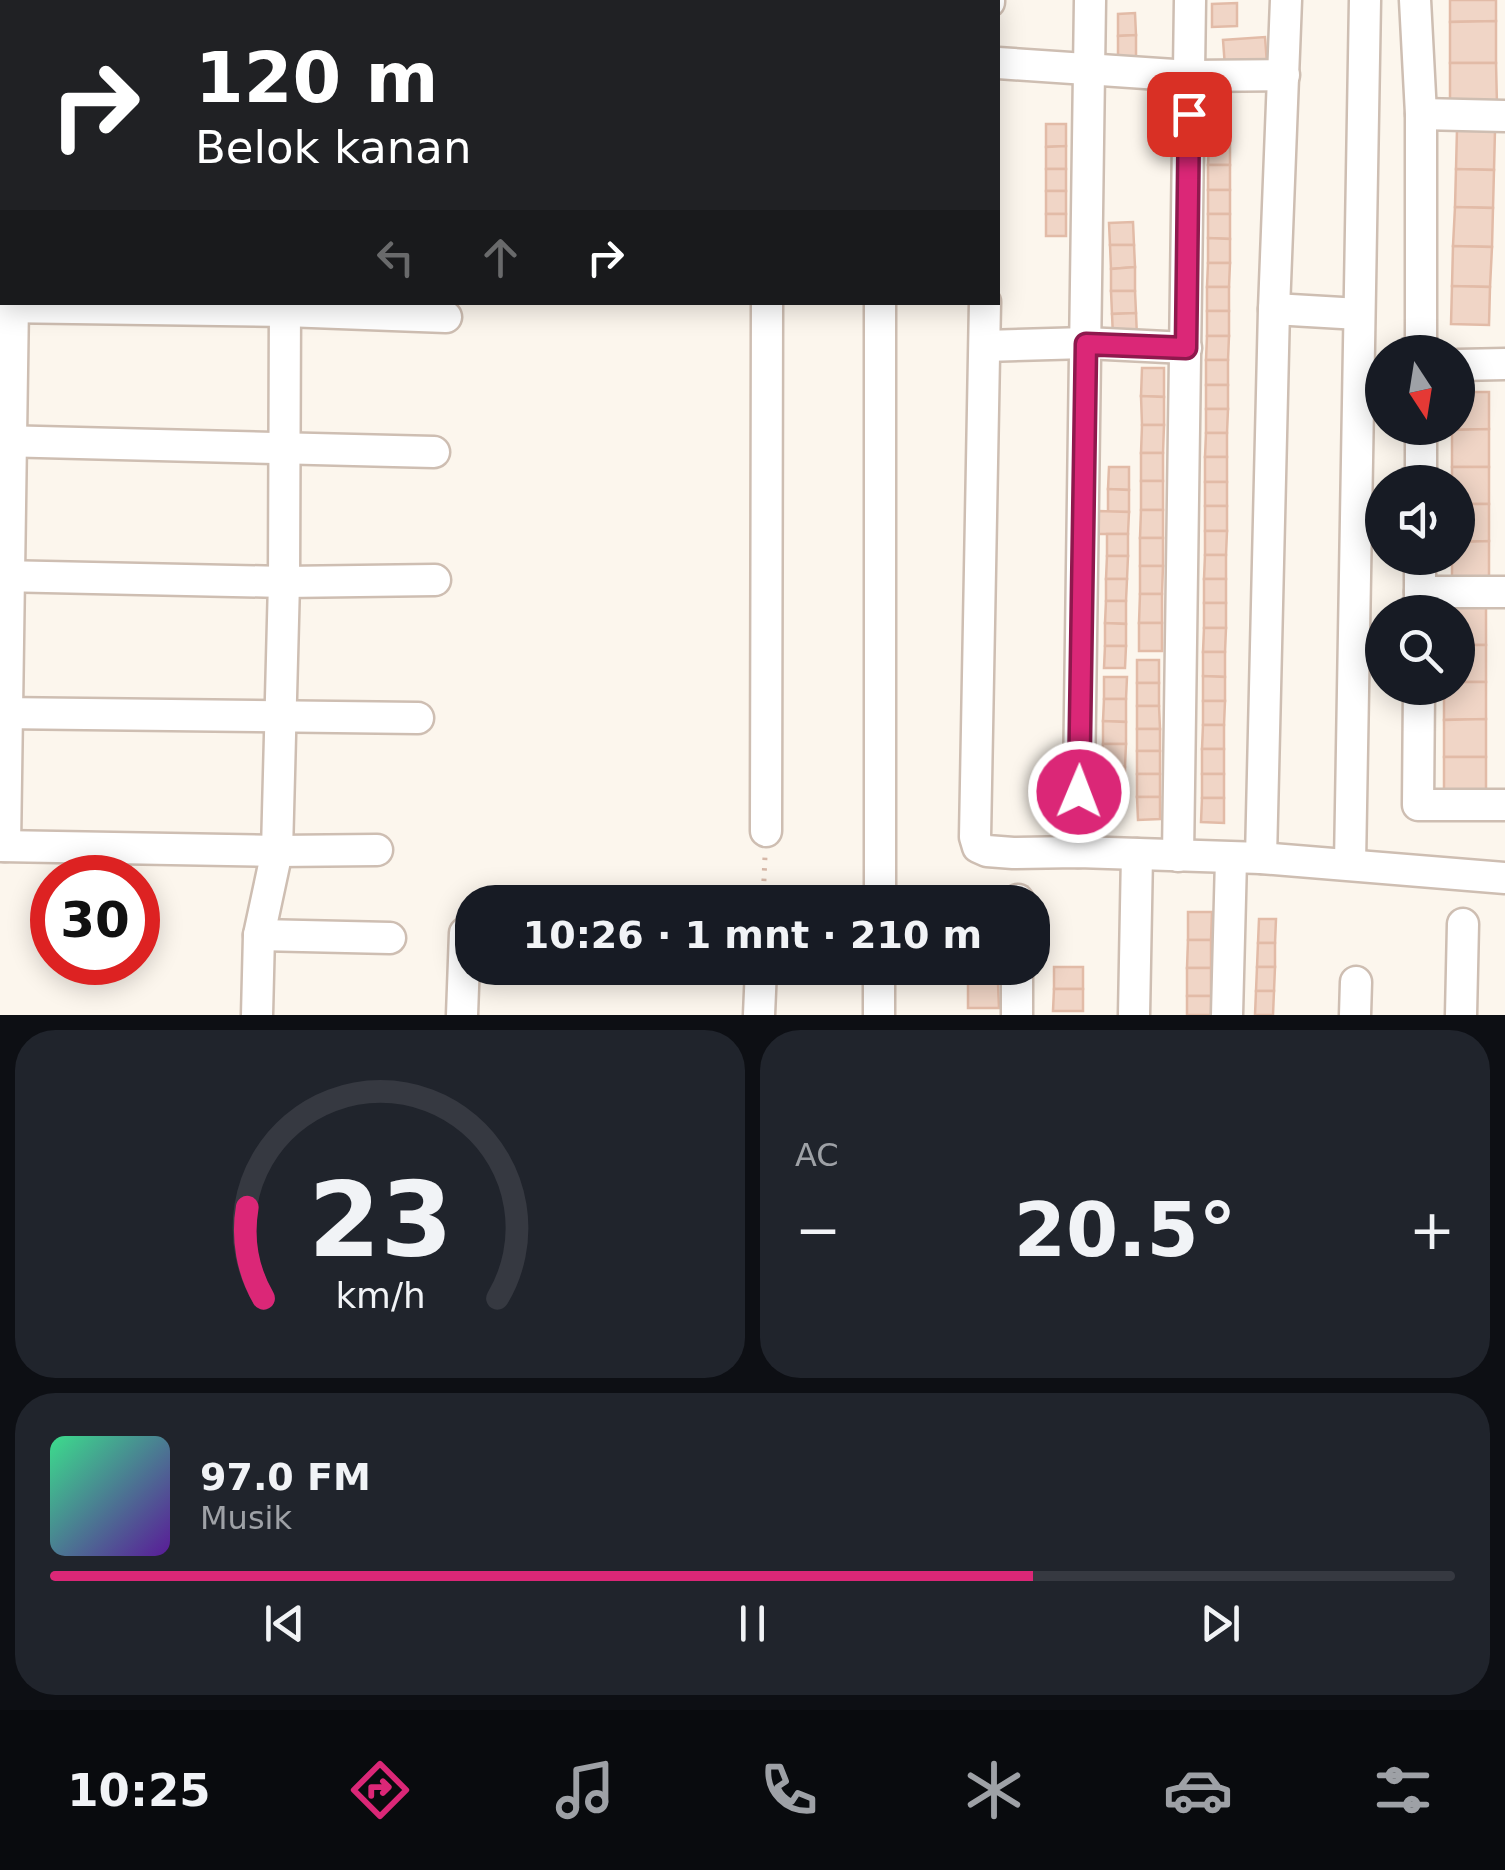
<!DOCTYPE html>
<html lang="id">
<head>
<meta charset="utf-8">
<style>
  body { margin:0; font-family:"DejaVu Sans",sans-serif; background:#20242c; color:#f1f3f6; height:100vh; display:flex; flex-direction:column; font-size:38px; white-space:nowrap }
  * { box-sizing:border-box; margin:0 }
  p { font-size:32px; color:#9ea1a6 }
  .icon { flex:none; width:55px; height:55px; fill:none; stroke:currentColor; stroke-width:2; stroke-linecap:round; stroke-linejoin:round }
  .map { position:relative; height:1015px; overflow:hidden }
  .details { display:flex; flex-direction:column; gap:15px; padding:15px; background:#0d0f14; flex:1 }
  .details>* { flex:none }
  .guide { position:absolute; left:0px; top:0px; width:1000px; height:305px; box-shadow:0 5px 25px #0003; background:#202124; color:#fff; overflow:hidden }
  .needle { width:65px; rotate:168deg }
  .tools { position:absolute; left:1365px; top:335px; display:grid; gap:20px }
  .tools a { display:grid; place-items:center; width:110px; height:110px; border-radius:50%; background:#171b24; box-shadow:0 5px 25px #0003; font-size:50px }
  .speed { position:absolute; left:30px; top:855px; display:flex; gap:20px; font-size:50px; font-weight:700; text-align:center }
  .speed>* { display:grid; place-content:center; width:130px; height:130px; border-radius:50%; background:#171b24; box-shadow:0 5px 25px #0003; line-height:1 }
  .speed .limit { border:15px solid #d22; background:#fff; color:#111 }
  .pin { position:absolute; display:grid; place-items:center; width:85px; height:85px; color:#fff; margin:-42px; border-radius:20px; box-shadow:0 5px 15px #0006 }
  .me { position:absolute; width:110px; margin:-55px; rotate:1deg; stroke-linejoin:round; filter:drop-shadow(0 0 8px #0008) }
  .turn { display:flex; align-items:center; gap:35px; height:210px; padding:0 30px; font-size:45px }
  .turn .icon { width:130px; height:130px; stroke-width:2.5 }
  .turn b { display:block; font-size:70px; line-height:85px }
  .lanes { display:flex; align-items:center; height:95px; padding:0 30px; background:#0003; justify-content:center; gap:50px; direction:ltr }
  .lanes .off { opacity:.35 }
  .big { font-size:75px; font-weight:700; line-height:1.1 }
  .details .tile { flex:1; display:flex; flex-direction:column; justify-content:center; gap:15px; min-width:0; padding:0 35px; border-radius:40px; background:#20242c }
  .details .dial { align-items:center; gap:0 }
  .dial svg { height:260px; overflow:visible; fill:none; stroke:#363941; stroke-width:7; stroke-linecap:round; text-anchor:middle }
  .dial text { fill:#f1f3f6; stroke:none }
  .song { display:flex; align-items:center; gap:30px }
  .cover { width:120px; height:120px; border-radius:15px; background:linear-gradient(135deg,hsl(150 70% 55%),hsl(270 70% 35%)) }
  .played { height:10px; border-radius:5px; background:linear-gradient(90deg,#db2777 70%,#363941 70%) }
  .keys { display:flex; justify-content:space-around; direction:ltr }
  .heat { display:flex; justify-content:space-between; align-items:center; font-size:55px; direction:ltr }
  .details .tiles { flex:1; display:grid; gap:15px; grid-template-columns:1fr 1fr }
  .tile:last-child { grid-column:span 2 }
  .trip { position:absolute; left:455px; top:885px; width:595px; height:100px; border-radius:40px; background:#171b24; box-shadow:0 5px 25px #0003; font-weight:700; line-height:100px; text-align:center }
  .dock { display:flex; height:160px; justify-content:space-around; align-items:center; background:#090b0e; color:#9ea1a6 }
  .dock .icon { width:70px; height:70px }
  .dock .on { color:#db2777 }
  .dock b { font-size:45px; color:#f1f3f6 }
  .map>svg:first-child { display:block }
  .building { fill:#f0d5c6; stroke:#e2bba7; stroke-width:2.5 }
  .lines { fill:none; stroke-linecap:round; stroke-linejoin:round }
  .minor-casing { stroke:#cebeb2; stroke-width:35 }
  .path { stroke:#d6b8a8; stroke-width:5; stroke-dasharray:2.5 8; stroke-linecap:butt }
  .minor { stroke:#fff; stroke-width:30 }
  .route-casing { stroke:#8e194d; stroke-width:25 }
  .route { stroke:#db2777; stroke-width:18 }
</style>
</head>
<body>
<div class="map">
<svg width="1505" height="1015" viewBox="0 0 1505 1015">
  <rect width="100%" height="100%" fill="#fcf6ed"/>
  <g class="building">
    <polygon points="1450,0 1496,0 1496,21 1450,22"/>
    <polygon points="1237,3 1237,26 1212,27 1212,4"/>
    <polygon points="1135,13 1136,35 1118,36 1118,14"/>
    <polygon points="1496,21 1496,63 1450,63 1450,22"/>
    <polygon points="1136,35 1136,57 1118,57 1118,36"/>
    <polygon points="1265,37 1267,64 1225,67 1223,40"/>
    <polygon points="1450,63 1496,63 1497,105 1450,105"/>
    <polygon points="1046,124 1066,124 1066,146 1046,147"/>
    <polygon points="1457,129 1495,130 1494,170 1456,169"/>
    <polygon points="1209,141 1230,141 1230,165 1208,165"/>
    <polygon points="1066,146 1066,169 1046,169 1046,147"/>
    <rect x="1208" y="165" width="22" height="25"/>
    <rect x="1046" y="169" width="20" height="22"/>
    <polygon points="1456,169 1494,170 1493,208 1455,207"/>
    <rect x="1208" y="190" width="22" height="24"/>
    <rect x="1046" y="191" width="20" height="23"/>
    <polygon points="1455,207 1493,208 1492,247 1453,246"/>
    <rect x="1046" y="214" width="20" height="22"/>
    <polygon points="1208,214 1230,214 1230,239 1208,238"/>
    <polygon points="1133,222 1134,245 1110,245 1109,223"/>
    <polygon points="1208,238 1230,239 1230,263 1208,263"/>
    <polygon points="1110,245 1134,245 1135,267 1111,269"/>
    <polygon points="1453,246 1492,247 1490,287 1452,286"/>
    <polygon points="1208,263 1230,263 1229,287 1207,287"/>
    <polygon points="1135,267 1135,291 1111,291 1111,269"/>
    <polygon points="1452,286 1490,287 1489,325 1451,324"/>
    <rect x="1207" y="287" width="22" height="24"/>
    <polygon points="1111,291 1135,291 1136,313 1112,314"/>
    <rect x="1207" y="311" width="22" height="25"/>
    <polygon points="1136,313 1137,337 1113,337 1112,314"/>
    <polygon points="1207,336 1229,336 1228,360 1206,360"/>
    <rect x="1206" y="360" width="22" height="25"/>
    <polygon points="1142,368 1164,368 1164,397 1141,396"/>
    <rect x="1206" y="385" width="22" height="24"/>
    <polygon points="1458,392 1489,392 1489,429 1452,430 1452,428 1458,428"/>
    <polygon points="1141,396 1164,397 1164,425 1142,425"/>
    <polygon points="1206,409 1228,409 1227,433 1206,433"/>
    <polygon points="1142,425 1164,425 1163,453 1141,453"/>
    <polygon points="1489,429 1489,467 1452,467 1452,430"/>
    <polygon points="1206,433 1227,433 1227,457 1205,457"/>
    <rect x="1141" y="453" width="22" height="28"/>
    <rect x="1205" y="457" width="22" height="25"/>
    <polygon points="1109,467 1129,467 1129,490 1108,489"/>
    <polygon points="1452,467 1489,467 1489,504 1458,504 1458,482 1452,482"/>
    <rect x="1141" y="481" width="22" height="29"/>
    <rect x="1205" y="482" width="22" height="24"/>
    <polygon points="1108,489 1129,490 1129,512 1108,512"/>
    <polygon points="1458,504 1489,504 1489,541 1458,542"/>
    <rect x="1205" y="506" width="22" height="25"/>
    <polygon points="1141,510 1163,510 1163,538 1140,538"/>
    <polygon points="1098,511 1129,512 1128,534 1097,534"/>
    <polygon points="1205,531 1227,531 1226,555 1205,555"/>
    <rect x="1107" y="534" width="21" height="22"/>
    <rect x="1140" y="538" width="23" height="28"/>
    <polygon points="1489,541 1489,579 1452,579 1452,558 1458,558 1458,542"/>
    <polygon points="1205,555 1226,555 1226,579 1204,579"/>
    <polygon points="1107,556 1128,556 1127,579 1106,579"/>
    <polygon points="1140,566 1163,566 1162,594 1140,594"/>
    <polygon points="1106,579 1127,579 1126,601 1106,601"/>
    <rect x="1204" y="579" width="22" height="24"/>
    <polygon points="1140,594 1162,594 1162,623 1139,623"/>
    <polygon points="1106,601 1126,601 1126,624 1105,623"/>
    <rect x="1204" y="603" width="22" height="25"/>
    <polygon points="1444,607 1486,607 1486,645 1458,645 1458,612 1444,612"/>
    <polygon points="1105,623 1126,624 1126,646 1105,646"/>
    <rect x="1139" y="623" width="23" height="28"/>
    <polygon points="1204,628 1226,628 1225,652 1203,652"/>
    <rect x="1458" y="645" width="28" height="37"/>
    <polygon points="1105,646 1126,646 1125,668 1104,668"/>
    <polygon points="1203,652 1225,652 1225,677 1203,676"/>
    <rect x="1137" y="660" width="22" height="23"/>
    <polygon points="1203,676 1225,677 1225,701 1203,701"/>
    <polygon points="1104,677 1127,677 1126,699 1104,699"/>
    <polygon points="1458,682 1486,682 1486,719 1444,720 1444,688 1458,688"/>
    <rect x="1137" y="683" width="22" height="23"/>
    <polygon points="1104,699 1126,699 1126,722 1103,721"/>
    <polygon points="1203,701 1225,701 1224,725 1203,725"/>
    <polygon points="1137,706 1159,706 1160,729 1137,729"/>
    <polygon points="1486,719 1486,757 1444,757 1444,720"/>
    <polygon points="1103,721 1126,722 1126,744 1103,744"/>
    <polygon points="1203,725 1224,725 1224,749 1202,749"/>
    <rect x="1137" y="729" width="23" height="22"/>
    <polygon points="1103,744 1126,744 1125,767 1102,766"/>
    <rect x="1202" y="749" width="22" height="25"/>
    <rect x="1137" y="751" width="23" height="23"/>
    <rect x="1444" y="757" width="42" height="37"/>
    <polygon points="1102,766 1125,767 1125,789 1102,789"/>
    <rect x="1137" y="774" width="23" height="23"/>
    <rect x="1202" y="774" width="22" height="24"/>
    <polygon points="1137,797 1160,797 1160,819 1138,820"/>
    <polygon points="1202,798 1224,798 1224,823 1201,822"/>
    <polygon points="1188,912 1212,912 1211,940 1188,940"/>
    <polygon points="1259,919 1276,919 1275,943 1258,943"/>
    <polygon points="1188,940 1211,940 1211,968 1187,968"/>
    <polygon points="1258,943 1275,943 1275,967 1257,967"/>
    <rect x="1054" y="967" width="29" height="22"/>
    <polygon points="1257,967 1275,967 1274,991 1256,991"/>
    <rect x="968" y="968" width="30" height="15"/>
    <rect x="1187" y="968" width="24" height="28"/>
    <polygon points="968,983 998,983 999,1008 968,1008"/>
    <polygon points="1054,989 1083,989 1083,1011 1053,1011"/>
    <polygon points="1256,991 1274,991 1273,1015 1255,1015"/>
    <rect x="1187" y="996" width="24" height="19"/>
  </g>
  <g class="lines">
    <g class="minor-casing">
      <g id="minor">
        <polyline points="1415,0 1421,114 1421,352"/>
        <polyline points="291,2 291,0"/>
        <polyline points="768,2 768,0"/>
        <polyline points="886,2 886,0"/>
        <polyline points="989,2 989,0"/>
        <polyline points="998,63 1189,76 1284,75"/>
        <polyline points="1421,114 1505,116"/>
        <polyline points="0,173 2,173"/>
        <polyline points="985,302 975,837 978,847 987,851 1013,853 1078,852 1261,858 1505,878"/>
        <polyline points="0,307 285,311 446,317"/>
        <polyline points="1274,309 1359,314"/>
        <polyline points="985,346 1086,343 1186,348"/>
        <polyline points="1458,365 1505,364"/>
        <polyline points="0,441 434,452"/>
        <polyline points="1421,482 1421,428"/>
        <polyline points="0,576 284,582 435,580"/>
        <polyline points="1420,592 1505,592"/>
        <polyline points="1420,610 1420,558"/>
        <polyline points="1419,688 1418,805 1505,805"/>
        <polyline points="0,713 418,718"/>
        <polyline points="766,831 767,302"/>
        <polyline points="0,846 277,851 377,850"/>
        <polyline points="5,846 13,302"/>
        <polyline points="1078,852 1090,0"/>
        <polyline points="1178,856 1190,0"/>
        <polyline points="1261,858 1274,309 1286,0"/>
        <polyline points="1350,864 1365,0"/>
        <polyline points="880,902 880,302"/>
        <polyline points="1018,902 1018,900"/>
        <polyline points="259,935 390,938"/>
        <polyline points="257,1015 259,935 277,851 284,582 285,302"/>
        <polyline points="462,1015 465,933"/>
        <polyline points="759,1015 761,968"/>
        <polyline points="879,1015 879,968"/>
        <polyline points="1017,1015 1017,968"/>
        <polyline points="1134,1015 1137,854"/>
        <polyline points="1227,1015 1231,859"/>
        <polyline points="1355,1015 1356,982"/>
        <polyline points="1461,1015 1463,924"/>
      </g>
    </g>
    <polyline class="path" points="763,902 765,856"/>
    <use href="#minor" class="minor"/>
  </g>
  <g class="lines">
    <g class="route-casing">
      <polyline id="route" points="1079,792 1086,344 1186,348 1189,114"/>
    </g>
    <use href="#route" class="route"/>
  </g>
</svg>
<div class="tools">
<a><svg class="needle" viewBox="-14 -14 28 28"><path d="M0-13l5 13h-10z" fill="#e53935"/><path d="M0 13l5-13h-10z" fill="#9ea1a6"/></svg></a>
<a><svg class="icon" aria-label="sound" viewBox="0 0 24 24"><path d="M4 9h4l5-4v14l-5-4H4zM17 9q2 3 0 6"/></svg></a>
<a><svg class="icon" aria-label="search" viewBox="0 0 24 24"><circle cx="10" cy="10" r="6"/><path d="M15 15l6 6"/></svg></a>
</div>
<div class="speed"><div class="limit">30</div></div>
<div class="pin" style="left:1189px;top:114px;background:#d93025"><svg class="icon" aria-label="arrive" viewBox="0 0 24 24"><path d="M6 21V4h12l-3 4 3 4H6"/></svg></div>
<svg class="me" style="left:1079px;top:792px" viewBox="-20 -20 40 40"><circle r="17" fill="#db2777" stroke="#fff" stroke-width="3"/><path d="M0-11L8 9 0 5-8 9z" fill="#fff"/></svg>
<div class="trip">10:26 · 1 mnt · 210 m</div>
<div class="guide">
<div class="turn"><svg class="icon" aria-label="right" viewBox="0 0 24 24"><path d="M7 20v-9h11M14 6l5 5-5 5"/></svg><div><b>120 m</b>Belok kanan</div></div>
<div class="lanes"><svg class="icon off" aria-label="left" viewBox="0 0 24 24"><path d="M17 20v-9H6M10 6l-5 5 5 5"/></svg><svg class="icon off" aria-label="ahead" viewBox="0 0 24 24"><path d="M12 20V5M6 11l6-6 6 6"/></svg><svg class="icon" aria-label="right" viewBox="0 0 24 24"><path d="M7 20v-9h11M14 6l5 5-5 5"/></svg></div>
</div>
</div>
<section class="details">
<div class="tiles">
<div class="tile dial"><svg viewBox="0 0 100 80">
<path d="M14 69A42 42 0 1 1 86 69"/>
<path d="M14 69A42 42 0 0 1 9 41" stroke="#db2777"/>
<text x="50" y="56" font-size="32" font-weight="700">23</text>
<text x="50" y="72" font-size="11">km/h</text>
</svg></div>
<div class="tile"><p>AC</p>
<div class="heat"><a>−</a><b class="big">20.5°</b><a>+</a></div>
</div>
<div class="tile">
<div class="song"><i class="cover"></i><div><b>97.0 FM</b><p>Musik</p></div></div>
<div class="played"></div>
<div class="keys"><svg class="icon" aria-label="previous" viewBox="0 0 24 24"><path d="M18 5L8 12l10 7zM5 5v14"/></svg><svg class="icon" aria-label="pause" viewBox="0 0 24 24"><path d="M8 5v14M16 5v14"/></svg><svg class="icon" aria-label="next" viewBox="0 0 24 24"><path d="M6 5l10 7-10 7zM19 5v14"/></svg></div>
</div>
</div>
</section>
<nav class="dock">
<b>10:25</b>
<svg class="icon on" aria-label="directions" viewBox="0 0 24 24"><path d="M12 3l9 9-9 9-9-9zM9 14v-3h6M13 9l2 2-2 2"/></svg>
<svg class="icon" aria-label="music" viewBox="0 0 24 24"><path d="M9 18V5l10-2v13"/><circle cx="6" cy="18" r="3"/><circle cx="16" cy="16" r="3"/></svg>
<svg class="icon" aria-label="phone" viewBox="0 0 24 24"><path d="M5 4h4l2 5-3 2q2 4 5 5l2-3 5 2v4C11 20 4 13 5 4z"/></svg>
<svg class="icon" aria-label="climate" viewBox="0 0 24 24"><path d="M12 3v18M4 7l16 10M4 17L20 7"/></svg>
<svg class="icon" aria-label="car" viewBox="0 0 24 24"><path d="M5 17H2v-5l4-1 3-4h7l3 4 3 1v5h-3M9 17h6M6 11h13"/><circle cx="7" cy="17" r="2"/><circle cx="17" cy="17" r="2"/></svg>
<svg class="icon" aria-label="filters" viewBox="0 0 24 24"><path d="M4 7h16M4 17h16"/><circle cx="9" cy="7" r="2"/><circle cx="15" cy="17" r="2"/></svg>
</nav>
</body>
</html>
